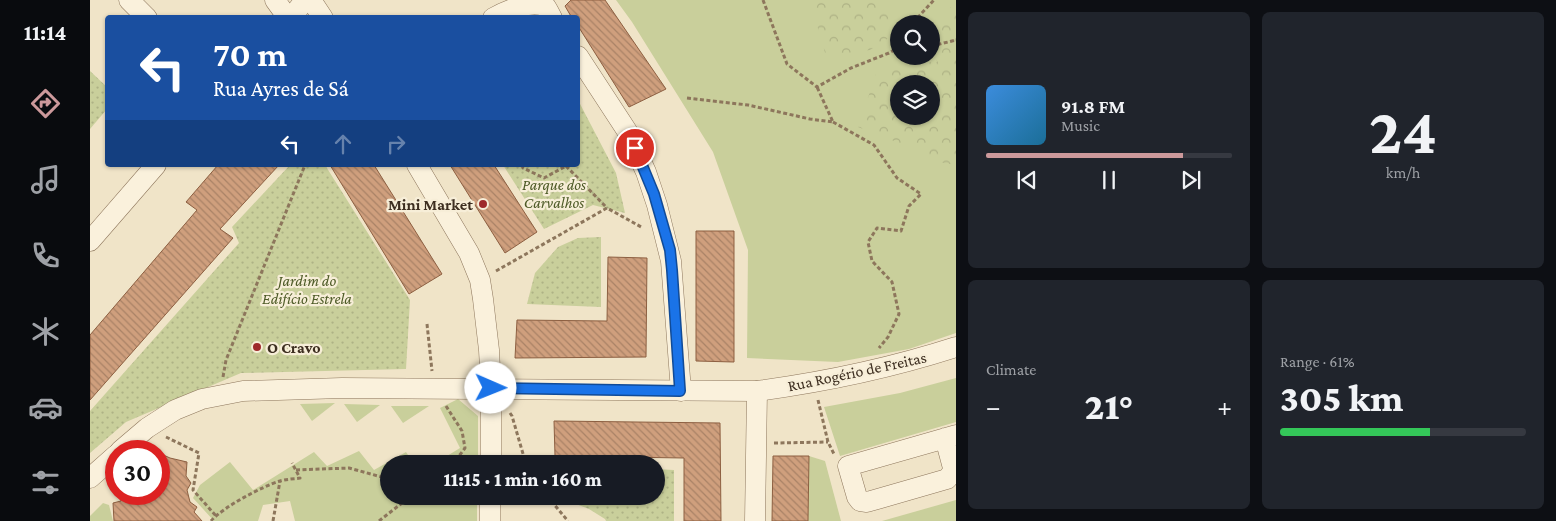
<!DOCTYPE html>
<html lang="en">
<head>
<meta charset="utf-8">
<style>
  body { margin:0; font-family:"Crimson Pro",serif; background:#20242c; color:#f1f3f6; height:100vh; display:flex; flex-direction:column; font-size:19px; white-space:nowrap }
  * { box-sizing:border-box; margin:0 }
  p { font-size:16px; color:#9ea1a6 }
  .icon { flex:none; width:28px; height:28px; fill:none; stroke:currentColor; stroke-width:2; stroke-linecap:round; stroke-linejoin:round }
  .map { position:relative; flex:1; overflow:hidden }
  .details { display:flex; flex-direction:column; gap:12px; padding:12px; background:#0d0f14; width:600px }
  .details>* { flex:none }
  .top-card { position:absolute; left:15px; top:15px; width:475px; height:152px; border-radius:5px; box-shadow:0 1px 4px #0004; background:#1a4fa0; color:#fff; overflow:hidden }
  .controls { position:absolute; left:800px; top:15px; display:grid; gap:10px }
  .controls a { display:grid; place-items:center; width:50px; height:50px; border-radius:50%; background:#171b24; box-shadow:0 1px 4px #0004; font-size:25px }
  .speed { position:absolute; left:15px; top:440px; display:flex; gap:10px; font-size:25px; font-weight:700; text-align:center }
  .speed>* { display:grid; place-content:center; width:65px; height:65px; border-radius:50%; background:#171b24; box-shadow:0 1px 4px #0004; line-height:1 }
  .speed .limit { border:8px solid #d22; background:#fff; color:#111 }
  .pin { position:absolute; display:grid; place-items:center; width:42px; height:42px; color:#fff; margin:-21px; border:2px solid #fff; border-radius:50%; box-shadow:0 1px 5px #0007 }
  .me { position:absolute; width:55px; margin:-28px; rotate:91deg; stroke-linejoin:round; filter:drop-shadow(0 0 4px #0008) }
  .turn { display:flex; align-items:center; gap:18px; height:105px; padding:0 25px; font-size:22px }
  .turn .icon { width:65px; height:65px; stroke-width:2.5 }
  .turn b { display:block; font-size:35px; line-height:42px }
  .lanes { display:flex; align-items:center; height:48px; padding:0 25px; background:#0003; justify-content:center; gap:25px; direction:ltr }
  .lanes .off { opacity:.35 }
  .big { font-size:38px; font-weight:800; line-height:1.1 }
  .details .card { flex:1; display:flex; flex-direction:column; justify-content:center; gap:8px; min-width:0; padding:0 18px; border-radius:8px; background:#20242c }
  .details .dial { align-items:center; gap:0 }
  .dial b { font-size:65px; line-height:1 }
  .song { display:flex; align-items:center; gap:15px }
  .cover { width:60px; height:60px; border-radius:8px; background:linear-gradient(135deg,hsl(210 70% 55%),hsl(200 70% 35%)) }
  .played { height:5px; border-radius:2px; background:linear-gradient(90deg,#cc999b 80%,#363941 80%) }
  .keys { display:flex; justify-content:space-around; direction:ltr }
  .heat { display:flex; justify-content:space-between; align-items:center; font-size:28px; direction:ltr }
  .charge { height:8px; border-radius:4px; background:linear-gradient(90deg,#34c759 61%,#363941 0) }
  .details .tiles { flex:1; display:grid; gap:12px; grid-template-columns:repeat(2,1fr) }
  .trip { position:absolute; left:290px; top:455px; width:285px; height:50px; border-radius:25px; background:#171b24; box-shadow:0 1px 4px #0004; font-weight:800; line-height:50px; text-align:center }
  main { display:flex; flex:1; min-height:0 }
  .menu { display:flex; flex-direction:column; width:90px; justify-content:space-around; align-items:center; background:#090b0e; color:#9ea1a6 }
  .menu .icon { width:35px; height:35px }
  .menu .active { color:#cc999b }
  .menu b { font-size:22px; color:#f1f3f6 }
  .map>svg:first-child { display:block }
  .grass { fill:#c9cf9b; fill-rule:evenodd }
  .forest { fill:url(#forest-crowns); fill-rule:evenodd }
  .park { fill:url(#park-dots) }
  .building { fill:url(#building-back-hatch); stroke:#8d5f41 }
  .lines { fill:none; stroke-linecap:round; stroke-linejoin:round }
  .minor-casing { stroke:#8d765c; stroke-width:21 }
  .path { stroke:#8d765c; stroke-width:3; stroke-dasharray:4 2.5; stroke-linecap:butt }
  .minor { stroke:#faf1dc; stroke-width:20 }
  .route-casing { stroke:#114b97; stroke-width:12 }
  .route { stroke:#1a73e8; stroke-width:9 }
  .poi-dot { fill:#9e2a2b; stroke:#f7eed8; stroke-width:2 }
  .labels { text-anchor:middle; stroke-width:4.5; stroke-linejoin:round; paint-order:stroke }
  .park-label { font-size:16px; font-style:italic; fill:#4d5a26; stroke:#f7eed8 }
  .poi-label { font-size:16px; font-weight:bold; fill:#3d2e20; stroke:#f7eed8; text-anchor:end }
  .street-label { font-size:16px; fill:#3d2e20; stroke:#f7eed8 }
</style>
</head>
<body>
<main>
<nav class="menu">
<b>11:14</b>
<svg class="icon active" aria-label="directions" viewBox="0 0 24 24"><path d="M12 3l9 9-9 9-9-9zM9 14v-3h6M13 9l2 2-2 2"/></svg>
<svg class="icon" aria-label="music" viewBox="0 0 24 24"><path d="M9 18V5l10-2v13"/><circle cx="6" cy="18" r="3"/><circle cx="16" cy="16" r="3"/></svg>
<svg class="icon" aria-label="phone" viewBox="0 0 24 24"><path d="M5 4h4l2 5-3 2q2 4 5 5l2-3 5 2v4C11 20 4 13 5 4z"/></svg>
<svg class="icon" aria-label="climate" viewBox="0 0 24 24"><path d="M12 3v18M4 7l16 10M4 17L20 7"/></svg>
<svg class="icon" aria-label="car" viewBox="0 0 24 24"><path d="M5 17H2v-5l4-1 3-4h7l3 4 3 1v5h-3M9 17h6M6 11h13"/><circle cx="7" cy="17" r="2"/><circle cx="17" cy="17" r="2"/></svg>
<svg class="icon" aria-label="filters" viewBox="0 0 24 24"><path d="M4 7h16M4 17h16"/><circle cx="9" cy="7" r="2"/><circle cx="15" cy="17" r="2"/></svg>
</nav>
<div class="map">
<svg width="866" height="521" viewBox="0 0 866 521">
  <defs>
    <pattern id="forest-crowns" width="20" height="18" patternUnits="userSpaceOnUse" patternTransform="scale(1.25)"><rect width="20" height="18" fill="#c9cf9b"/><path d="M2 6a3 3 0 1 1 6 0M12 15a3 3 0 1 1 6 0" fill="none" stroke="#aeb285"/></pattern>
    <pattern id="park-dots" width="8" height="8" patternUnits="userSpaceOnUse" patternTransform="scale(1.25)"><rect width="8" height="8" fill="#c9cf9b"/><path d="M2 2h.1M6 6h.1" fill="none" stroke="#aeb285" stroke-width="1.8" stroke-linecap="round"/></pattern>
    <pattern id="building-back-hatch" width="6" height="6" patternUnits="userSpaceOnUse" patternTransform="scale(1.25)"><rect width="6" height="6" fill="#cf9f7d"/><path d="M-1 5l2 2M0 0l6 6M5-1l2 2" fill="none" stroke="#a98266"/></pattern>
  </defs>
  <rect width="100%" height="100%" fill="#f0e4c8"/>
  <g class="grass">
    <path d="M526,0H866V333L819,349L748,362L657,358L658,250L623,152L542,22ZM809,24H841V56H809ZM809,84H841V116H809Z"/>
    <polygon points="866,378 866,422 750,456 734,407 810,393"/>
    <polygon points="368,399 388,416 388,464 344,464 370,448 350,408"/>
    <polygon points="245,403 222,421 210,404"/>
    <polygon points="254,404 290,405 267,422"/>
    <polygon points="301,406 339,406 313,423"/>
    <polygon points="269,451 284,470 316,452 324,464 299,464 299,496 387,496 387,521 205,521 200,501 173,505 168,521 124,521 103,498 110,485 140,462 163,490 224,452 237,466"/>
    <polygon points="719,456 735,461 751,521 718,521"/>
    <polygon points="866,500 866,521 792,521"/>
    <polygon points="13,503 19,505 23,521 0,521 0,516"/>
  </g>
  <g class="forest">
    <polygon points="725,0 797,0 805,34 780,50 736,56 722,8"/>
    <path d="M866,2V165L848,162L822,148L768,127L787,71L821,63L847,62L841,27ZM809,84H841V116H809Z"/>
  </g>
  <g class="park">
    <polygon points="0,71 18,88 17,109 0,129"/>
    <polygon points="488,100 526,173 535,213 503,205 454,229 413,165 488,165"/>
    <polygon points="200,165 235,165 320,300 316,369 151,373 36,422 0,453 0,411 149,243 142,227"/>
    <polygon points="511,237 511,307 437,304 445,273 468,247 488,238"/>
    <polygon points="566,469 584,470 584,521 516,521 515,519 499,509 478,501 475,496 566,496"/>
  </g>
  <g class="building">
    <polygon points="481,0 515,0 576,89 539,107 488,26 488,18 482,18 475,6"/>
    <polygon points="128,165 189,165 130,229 143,238 0,400 0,335 107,210 96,202"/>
    <polygon points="240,165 284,165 352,274 319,294"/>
    <polygon points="360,165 404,165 447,232 415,253"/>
    <polygon points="606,231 644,231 644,362 606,361"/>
    <polygon points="518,257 557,258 556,357 425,358 427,320 517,321"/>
    <polygon points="464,421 630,423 631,521 594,521 594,458 465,456"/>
    <polygon points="69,453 80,458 97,462 96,476 101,483 97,490 100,502 107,507 104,512 112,521 24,521 23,503 31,501 30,494 69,494"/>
    <polygon points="683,456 719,456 718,521 682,521"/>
  </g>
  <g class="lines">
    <g class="minor-casing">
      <g id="minor">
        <polyline points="39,0 57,18"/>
        <polyline points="185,0 198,18"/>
        <polyline points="221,0 233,18"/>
        <polyline points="201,18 215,0"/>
        <path d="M403,18C417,10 442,0 456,7C458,10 460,14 462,18"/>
        <polyline points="488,56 537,131 556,172 567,205 581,261 591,391"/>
        <polyline points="327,165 379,253 390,280 393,299 399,350 401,388 401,464"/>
        <polyline points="0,241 66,165"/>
        <polyline points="855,438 863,468 862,473 857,479 777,502 770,501 767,497 758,466 866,435"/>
        <path d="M30,451L57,428L85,410L112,399L153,391L252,388L667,391C734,382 801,368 866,347"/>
        <polyline points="0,478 26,455"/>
        <polyline points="400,521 400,496"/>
        <polyline points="665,521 667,391"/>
      </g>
    </g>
    <g class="path">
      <polyline points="673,0 697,64 727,87 761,68 799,53 809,47"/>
      <polyline points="825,24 830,15 844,0"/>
      <polyline points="841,45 846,45 866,40"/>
      <polyline points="597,98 658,105 720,119 743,122 727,87"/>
      <polyline points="743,122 784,145 807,178 831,194 819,206 811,231 787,228 778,242 782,261 802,282 809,314 798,337 789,348"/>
      <polyline points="432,165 433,168 454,178 476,166"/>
      <polyline points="476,166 517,208"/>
      <polyline points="406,271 517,208 553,228"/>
      <polyline points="337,324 342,371"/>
      <polyline points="133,377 136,360 215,165"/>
      <polyline points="728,400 738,442 744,454"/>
      <polyline points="356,406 372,431 375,448 363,464"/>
      <polyline points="420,413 422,416 436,464"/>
      <polyline points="76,437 109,453 103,490 126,516"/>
      <polyline points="684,443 738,442"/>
      <polyline points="206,470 259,468 299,479"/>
      <polyline points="457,496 478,521"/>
      <path d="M121,521C133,507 173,486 190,481C197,479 204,479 210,478L202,463"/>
      <polyline points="183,521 190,481"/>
      <polyline points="289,521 321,496"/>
    </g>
    <use href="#minor" class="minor"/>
  </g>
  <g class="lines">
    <g class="route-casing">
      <polyline id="route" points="401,388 590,391 582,270 580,250 564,194 545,148"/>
    </g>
    <use href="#route" class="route"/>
  </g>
  <g class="poi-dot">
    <circle cx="393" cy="204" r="5"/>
    <circle cx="167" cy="347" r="5"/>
  </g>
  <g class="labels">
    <g class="park-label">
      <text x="464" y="190">Parque dos<tspan x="464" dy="18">Carvalhos</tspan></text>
      <text x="217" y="286">Jardim do<tspan x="217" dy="18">Edifício Estrela</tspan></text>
    </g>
    <g class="poi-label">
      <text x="383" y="210">Mini Market</text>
      <text x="177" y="353" text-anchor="start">O Cravo</text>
    </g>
    <g class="street-label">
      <text transform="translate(767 371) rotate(-12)" y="6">Rua Rogério de Freitas</text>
    </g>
  </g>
</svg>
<div class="controls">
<a><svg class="icon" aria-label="search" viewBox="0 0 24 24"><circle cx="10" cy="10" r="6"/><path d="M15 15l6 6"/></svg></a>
<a><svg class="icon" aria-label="layers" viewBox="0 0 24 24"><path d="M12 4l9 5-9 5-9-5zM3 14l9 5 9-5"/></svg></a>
</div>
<div class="speed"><div class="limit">30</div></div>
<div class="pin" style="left:545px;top:148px;background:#d93025"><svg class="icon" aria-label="arrive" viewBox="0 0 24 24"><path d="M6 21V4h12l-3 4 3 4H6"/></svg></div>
<svg class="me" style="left:401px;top:388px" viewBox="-20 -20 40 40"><circle r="19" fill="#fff"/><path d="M0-13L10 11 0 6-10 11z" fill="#1a73e8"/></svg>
<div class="trip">11:15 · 1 min · 160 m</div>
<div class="top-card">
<div class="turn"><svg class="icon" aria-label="left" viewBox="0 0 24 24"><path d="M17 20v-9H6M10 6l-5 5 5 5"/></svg><div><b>70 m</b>Rua Ayres de Sá</div></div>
<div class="lanes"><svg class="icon" aria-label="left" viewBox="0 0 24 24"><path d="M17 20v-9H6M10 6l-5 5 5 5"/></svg><svg class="icon off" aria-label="ahead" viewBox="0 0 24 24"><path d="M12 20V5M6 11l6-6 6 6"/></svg><svg class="icon off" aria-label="right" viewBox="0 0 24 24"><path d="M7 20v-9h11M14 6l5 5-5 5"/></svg></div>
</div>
</div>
<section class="details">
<div class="tiles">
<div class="card">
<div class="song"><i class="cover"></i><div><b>91.8 FM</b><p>Music</p></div></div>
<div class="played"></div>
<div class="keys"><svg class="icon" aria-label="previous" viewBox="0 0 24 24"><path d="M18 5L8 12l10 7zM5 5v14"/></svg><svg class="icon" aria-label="pause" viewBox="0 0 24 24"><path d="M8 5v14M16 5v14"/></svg><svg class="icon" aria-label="next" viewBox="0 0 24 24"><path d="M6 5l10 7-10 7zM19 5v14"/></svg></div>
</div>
<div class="card dial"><b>24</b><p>km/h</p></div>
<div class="card"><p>Climate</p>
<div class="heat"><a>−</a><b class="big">21°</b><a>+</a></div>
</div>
<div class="card"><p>Range · 61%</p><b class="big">305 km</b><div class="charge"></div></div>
</div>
</section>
</main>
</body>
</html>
